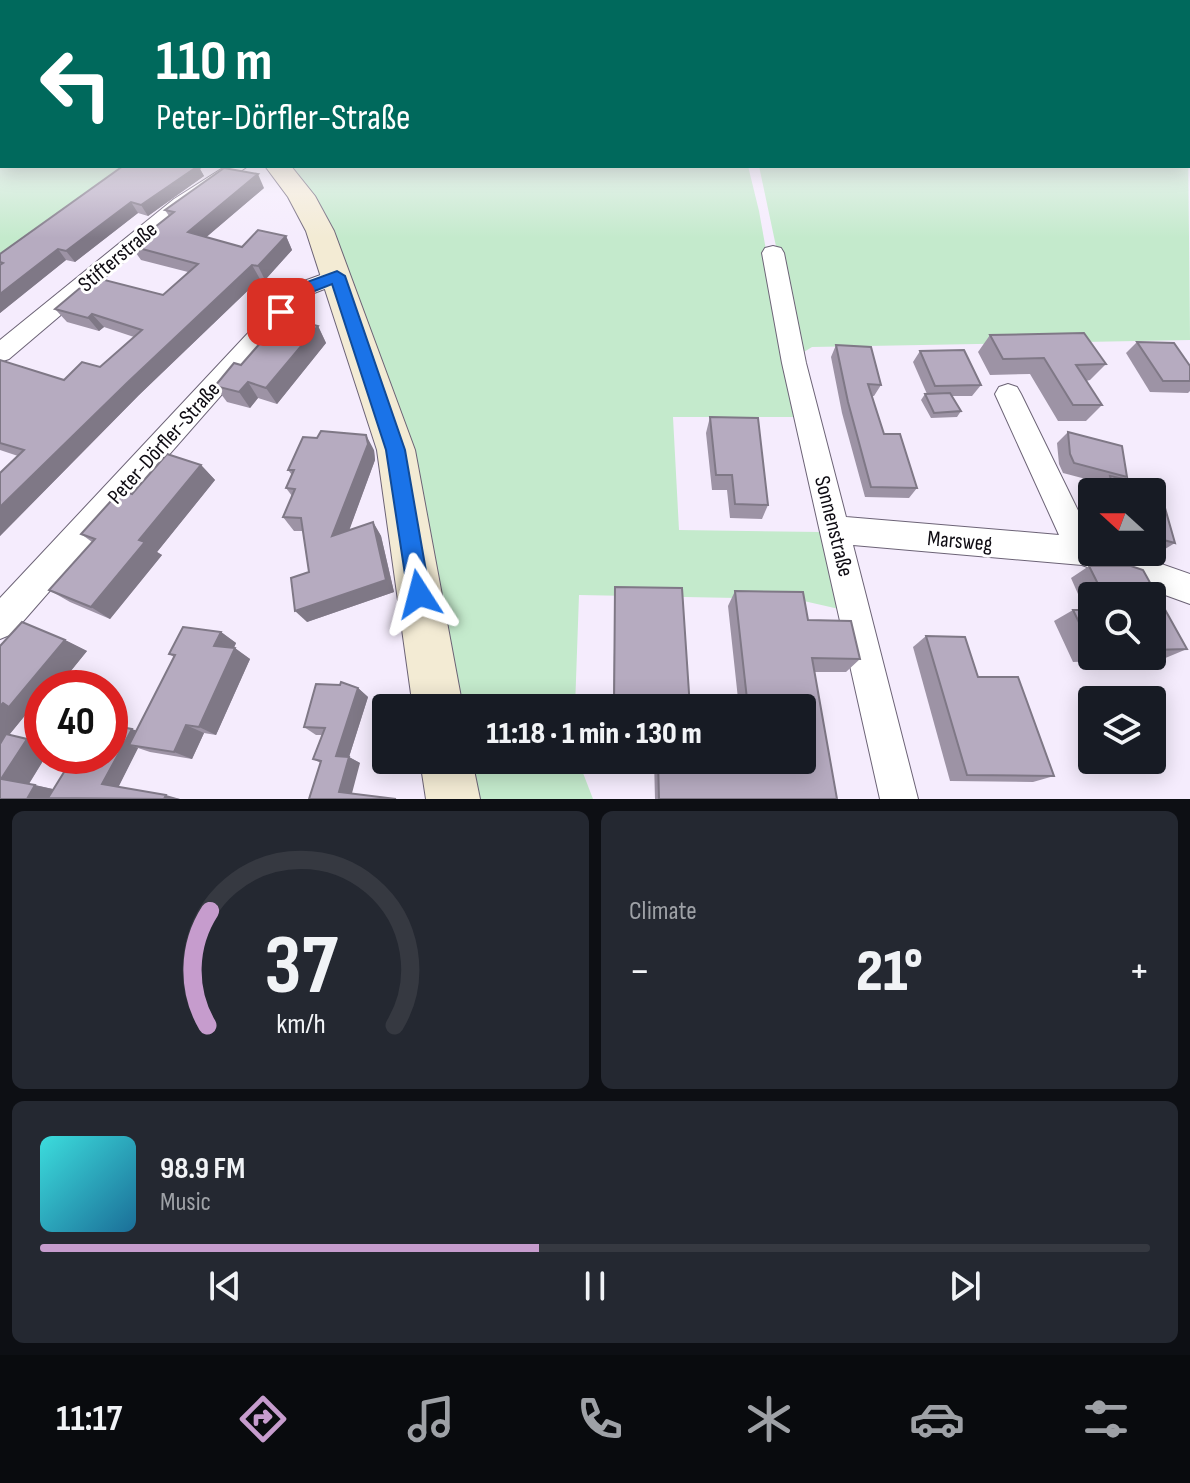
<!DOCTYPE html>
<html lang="en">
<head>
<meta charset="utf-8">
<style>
  body { margin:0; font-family:"Sofia Sans Condensed",sans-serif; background:#242831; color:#f1f3f6; height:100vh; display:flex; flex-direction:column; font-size:30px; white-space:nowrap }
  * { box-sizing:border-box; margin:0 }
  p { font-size:26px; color:#9ea1a6 }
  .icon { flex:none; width:44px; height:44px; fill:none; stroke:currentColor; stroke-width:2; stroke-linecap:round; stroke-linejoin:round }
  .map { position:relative; height:799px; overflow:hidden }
  .panel { display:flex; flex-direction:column; gap:12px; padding:12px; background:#0d0f14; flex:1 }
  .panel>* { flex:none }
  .banner { position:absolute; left:0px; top:0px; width:1190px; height:168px; box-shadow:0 4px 20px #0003; background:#00695c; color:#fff; overflow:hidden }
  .needle { width:52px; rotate:291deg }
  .tools { position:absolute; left:1078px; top:478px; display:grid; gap:16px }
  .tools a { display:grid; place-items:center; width:88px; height:88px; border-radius:8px; background:#171b24; box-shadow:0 4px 20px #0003; font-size:40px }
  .speed { position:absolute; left:24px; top:670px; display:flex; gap:16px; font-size:40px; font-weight:700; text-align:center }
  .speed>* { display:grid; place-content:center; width:104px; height:104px; border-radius:50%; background:#171b24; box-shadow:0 4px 20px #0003; line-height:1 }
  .speed .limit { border:12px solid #d22; background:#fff; color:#111 }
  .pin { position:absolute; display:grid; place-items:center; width:68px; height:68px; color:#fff; margin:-34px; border-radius:16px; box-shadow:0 4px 12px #0006 }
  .me { position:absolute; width:88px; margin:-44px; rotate:351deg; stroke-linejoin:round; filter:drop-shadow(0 0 6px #0008) }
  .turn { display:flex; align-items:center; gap:28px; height:168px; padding:0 24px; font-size:36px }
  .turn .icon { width:104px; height:104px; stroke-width:2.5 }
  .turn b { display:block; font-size:56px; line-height:68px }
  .big { font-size:60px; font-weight:800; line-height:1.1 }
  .panel .tile { flex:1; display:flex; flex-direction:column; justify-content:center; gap:12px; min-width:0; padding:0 28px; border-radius:12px; background:#242831 }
  .panel .dial { align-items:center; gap:0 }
  .dial svg { height:208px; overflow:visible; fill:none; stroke:#363941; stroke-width:7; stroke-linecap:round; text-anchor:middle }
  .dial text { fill:#f1f3f6; stroke:none }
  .song { display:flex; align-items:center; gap:24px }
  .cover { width:96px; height:96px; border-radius:12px; background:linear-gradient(135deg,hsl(180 70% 55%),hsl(200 70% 35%)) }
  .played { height:8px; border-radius:4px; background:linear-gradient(90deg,#c69ccd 45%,#363941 45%) }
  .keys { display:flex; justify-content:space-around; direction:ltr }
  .heat { display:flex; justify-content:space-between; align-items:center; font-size:44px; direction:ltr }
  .panel .tiles { flex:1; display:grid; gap:12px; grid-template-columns:1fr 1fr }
  .tile:last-child { grid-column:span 2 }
  .trip { position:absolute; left:372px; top:694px; width:444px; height:80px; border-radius:8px; background:#171b24; box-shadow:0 4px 20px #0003; font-weight:800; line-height:80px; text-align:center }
  .tabs { display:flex; height:128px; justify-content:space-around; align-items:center; background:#090b0e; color:#9ea1a6 }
  .tabs .icon { width:56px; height:56px }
  .tabs .current { color:#c69ccd }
  .tabs b { font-size:36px; color:#f1f3f6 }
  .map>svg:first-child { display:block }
  .green { fill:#c4eacc }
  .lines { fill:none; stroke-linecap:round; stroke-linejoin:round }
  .street-casing { stroke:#6c6376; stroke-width:2 }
  .secondary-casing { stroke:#6c6376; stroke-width:2 }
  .street { fill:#fff; fill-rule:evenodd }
  .secondary { fill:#f3ebd4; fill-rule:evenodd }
  .wall { fill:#9d93a5; fill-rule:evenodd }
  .shaded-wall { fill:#7f7886 }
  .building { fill:#b6abc0; stroke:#7f7886; stroke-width:2 }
  .route { fill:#1a73e8; stroke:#114b97; stroke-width:2 }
  .labels { text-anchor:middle; stroke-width:6; stroke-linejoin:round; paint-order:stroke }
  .street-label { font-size:22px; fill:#0e0b12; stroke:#fff }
</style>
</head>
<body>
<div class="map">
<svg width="1190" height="799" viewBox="0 0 1190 799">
  <rect width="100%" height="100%" fill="#f5ecfd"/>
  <g class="green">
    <polygon points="0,126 2,166 140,166 0,266"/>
    <polygon points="1188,136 1190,340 812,347 799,355 759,166 1188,166"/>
    <polygon points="292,166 748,166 759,211 796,417 673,417 679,530 820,532 839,609 795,599 579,595 575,708 453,708 411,454 350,274 318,203"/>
    <polygon points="462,760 578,760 593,799 469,799"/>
  </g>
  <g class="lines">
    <g class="street-casing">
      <g id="street">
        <polygon points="226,166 248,166 188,207 9,359 0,362 0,340 174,199"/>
        <polygon points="773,246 781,248 784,253 806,363 846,517 1059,535 995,394 999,387 1008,384 1017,387 1021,394 1092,539 1092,552 1127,552 1190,574 1190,604 1082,565 853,545 918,799 880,799 782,363 762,253 765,248"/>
        <polygon points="337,269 345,271 348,276 345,281 309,295 12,634 0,639 0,598 293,285"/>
      </g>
    </g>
    <g class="secondary-casing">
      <g id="secondary">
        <polygon points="265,166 291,166 315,196 334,231 415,450 463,708 413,708 377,450 306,231 288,197"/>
        <polygon points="420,760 472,760 480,799 426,799"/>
      </g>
    </g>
    <use href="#street" class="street"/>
    <use href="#secondary" class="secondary"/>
  </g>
  <g class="wall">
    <polygon points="200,169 204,176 148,216 138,213 75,262 66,260 0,313 0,254"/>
    <polygon points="264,188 206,237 242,247 286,236 292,250 265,280 260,279 139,395 0,536 0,473 18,456 0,450 0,360 64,380 100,367 134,337 104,327 99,331 67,322 55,309 163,295 188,272 141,260 131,246 169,216 165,210"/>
    <polygon points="318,326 326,343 277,404 258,398 250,408 227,402 215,386 241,365"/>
    <polygon points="990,335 1106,364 1090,380 1086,381 1102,405 1086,421 1058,421 1030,374 990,375 978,352"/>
    <polygon points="1137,342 1190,366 1190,391 1188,393 1150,392 1126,353"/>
    <polygon points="836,345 881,385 874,396 872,396 884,434 917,488 909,498 865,497 842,413 831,357"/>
    <polygon points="920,351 981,385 972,396 952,396 961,411 957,417 931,418 921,400 925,394 927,394 913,362"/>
    <polygon points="710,417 768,505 762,519 730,518 727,490 712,490 706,433"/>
    <polygon points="1068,432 1122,446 1127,477 1124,479 1159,487 1175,543 1160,552 1152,550 1152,492 1099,492 1098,486 1101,483 1063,473 1059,464 1057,443"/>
    <polygon points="374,450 375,460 349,530 373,522 381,536 394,592 307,622 309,572 303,531 294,531 283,517 292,496 286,488 292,475 288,470"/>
    <polygon points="201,465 215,480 157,552 162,555 110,619 70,602 49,590 92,542 81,534 132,494"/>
    <path d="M1089,566H1131L1143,570L1187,649L1163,659L1073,662L1054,621L1073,610H1085L1071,578ZM1092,596H1152V656H1092Z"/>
    <polygon points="615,587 690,708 613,708"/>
    <polygon points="735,591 808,620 860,659 846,672 814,672 837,799 655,799 654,760 802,760 802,708 739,708 728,606"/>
    <polygon points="221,632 236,643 234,648 250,659 216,735 204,733 192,759 150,752 138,748 118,787 180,799 0,799 0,646 65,640 87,651 57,688 42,688 35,715 27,713 9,735 42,756 46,756 29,784 53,789 136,731 174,657 169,654"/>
    <polygon points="926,636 978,677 1054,776 1033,782 950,781 913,647"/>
    <polygon points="358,688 368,697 349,757 360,763 309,799 321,763 313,759 322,735 316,735 304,727"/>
  </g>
  <g class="shaded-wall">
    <polygon points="188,166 204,166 200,169 204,176 148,216 141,205"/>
    <polygon points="258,174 264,188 196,246 188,232"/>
    <polygon points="131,202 138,213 75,262 66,251"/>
    <polygon points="286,236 292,250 265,280 258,266"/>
    <polygon points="58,249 66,260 0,313 0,294"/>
    <polygon points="252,265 260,279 139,395 0,536 0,507 128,382"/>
    <polygon points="92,314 104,327 99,331 88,318"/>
    <polygon points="318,326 326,343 277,404 266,388"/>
    <polygon points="248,382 258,398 250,408 239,392"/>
    <polygon points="366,435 374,450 375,460 342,550 332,536"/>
    <polygon points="201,465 215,480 157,552 162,555 110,619 91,607 139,540"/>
    <polygon points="373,522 381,536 394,592 307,622 295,611"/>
    <polygon points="221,632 236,643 230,656 214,646"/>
    <polygon points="65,640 87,651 57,688 42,688 42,706 35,715 27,713 0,746 0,706"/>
    <polygon points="235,648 250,659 216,735 199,727"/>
    <polygon points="358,688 368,697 349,757 360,763 351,797 339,792 336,756"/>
    <polygon points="186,725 204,733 192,759 174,752"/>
    <polygon points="132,729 146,734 129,745 138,748 118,788 102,784"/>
    <polygon points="27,739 42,743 42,756 46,756 28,785 1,779"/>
    <polygon points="35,785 61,791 56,799 27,799"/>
    <polygon points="166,795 180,799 164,799"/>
  </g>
  <g class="building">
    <polygon points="123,166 198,166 141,205 131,202 66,251 58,249 0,294 0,265 3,263 0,262 0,254"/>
    <polygon points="224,168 258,174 188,232 242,247 258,230 286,236 258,266 252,265 128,382 0,507 0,473 24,450 0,443 0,360 64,380 82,362 100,367 142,330 92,314 88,318 55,309 93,277 163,295 198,264 131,246 174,212 165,210"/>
    <polygon points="283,317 318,326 266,388 248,382 239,392 215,386 234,363 241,365"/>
    <polygon points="1084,333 1106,364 1076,365 1102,405 1073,405 1044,358 1003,359 990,335"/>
    <polygon points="1137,342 1174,343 1190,366 1190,381 1163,381"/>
    <polygon points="836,345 871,347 881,385 868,384 884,434 900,434 917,488 871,487 848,402"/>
    <polygon points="964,350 981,385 935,386 920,351"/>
    <polygon points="950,393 961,411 934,413 925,394"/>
    <polygon points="710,417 758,418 768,505 735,504 732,475 716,475"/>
    <polygon points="321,431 366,435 368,444 332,536 373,522 386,580 295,611 291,578 309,572 301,518 283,517 295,489 286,488 294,470 288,470 303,437 317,438"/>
    <polygon points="1068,432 1122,446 1127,477 1074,463 1070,454"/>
    <polygon points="167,454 201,465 139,540 145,542 91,607 49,590 95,539 81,534 121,490 132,494"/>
    <polygon points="1110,476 1159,487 1175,543 1152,537 1152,492 1114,492"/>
    <polygon points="1089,566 1131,566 1143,570 1187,649 1152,650 1152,596 1104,596"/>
    <polygon points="615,587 682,588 690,708 614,708"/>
    <polygon points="735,591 803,592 808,620 851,621 860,659 812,658 837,799 659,799 658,760 802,760 802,708 748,708"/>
    <polygon points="1073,610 1092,610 1092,649"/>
    <polygon points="22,622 65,640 9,707 3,703 0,706 0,646"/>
    <polygon points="183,627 221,632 214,646 235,648 199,727 186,725 174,752 129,745 175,655 169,654"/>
    <polygon points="926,636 965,637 978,677 1018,677 1054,776 967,775"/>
    <polygon points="341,682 358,688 336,756 349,757 339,792 396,799 309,799 321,761 313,759 325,728 304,727 316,684 340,685"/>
    <polygon points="110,725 132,729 102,784 166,795 164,799 48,798 74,756 110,756"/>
    <polygon points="6,734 27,739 1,779 35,785 27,799 0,799 0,744"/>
  </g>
  <linearGradient id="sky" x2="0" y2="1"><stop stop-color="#77b0d8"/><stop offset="0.53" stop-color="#faf6fe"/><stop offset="1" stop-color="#faf6fe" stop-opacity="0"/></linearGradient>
  <rect width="1190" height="238" fill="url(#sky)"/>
  <polygon class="route" points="337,271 345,276 405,450 430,594 427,601 419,605 411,601 408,594 386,450 332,284 307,294 287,316 281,318 273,312 296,286"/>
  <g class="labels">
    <g class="street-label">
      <text transform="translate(117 256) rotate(-40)" y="8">Stifterstraße</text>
      <text transform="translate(163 442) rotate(-48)" y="8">Peter-Dörfler-Straße</text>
      <text transform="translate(835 526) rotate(76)" y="8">Sonnenstraße</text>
      <text transform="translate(960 540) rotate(5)" y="8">Marsweg</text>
    </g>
  </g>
</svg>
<div class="tools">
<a><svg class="needle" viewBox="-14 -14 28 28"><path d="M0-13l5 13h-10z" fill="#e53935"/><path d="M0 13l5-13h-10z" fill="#9ea1a6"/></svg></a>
<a><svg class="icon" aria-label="search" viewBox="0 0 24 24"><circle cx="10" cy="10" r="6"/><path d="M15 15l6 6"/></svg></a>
<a><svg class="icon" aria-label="layers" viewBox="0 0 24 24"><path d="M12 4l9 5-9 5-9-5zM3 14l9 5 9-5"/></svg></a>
</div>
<div class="speed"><div class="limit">40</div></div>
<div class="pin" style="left:281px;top:312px;background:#d93025"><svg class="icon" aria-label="arrive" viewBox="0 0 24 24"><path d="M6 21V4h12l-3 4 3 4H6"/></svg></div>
<svg class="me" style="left:419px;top:594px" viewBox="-20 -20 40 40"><path d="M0-17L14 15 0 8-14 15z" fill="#1a73e8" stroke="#fff" stroke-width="4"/></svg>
<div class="trip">11:18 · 1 min · 130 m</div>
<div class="banner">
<div class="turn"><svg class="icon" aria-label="left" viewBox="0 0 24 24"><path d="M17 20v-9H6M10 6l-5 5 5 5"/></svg><div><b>110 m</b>Peter-Dörfler-Straße</div></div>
</div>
</div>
<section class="panel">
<div class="tiles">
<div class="tile dial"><svg viewBox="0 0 100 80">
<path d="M14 69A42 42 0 1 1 86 69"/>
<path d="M14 69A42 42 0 0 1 15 25" stroke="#c69ccd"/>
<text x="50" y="56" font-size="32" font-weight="700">37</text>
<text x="50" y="72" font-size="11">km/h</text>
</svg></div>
<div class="tile"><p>Climate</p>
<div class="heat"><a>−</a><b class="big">21°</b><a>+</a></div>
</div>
<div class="tile">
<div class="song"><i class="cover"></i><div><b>98.9 FM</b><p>Music</p></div></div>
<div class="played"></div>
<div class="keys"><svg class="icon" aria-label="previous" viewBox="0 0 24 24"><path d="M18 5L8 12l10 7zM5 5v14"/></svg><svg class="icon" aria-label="pause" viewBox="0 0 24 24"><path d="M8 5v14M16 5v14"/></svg><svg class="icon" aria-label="next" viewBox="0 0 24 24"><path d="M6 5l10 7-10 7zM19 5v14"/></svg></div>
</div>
</div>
</section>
<nav class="tabs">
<b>11:17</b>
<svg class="icon current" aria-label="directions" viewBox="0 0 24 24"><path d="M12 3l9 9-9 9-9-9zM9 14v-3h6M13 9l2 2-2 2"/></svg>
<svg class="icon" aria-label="music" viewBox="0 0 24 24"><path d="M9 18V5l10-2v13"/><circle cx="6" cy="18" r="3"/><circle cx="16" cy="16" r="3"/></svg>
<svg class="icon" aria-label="phone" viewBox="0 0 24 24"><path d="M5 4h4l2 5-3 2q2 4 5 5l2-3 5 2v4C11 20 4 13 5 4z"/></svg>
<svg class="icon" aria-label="climate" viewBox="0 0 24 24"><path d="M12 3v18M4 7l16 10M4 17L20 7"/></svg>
<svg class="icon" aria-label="car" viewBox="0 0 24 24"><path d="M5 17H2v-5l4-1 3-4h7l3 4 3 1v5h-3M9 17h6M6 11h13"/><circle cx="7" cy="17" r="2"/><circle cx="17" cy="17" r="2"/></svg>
<svg class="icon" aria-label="filters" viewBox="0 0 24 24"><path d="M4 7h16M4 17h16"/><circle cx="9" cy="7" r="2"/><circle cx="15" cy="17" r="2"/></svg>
</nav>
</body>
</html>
